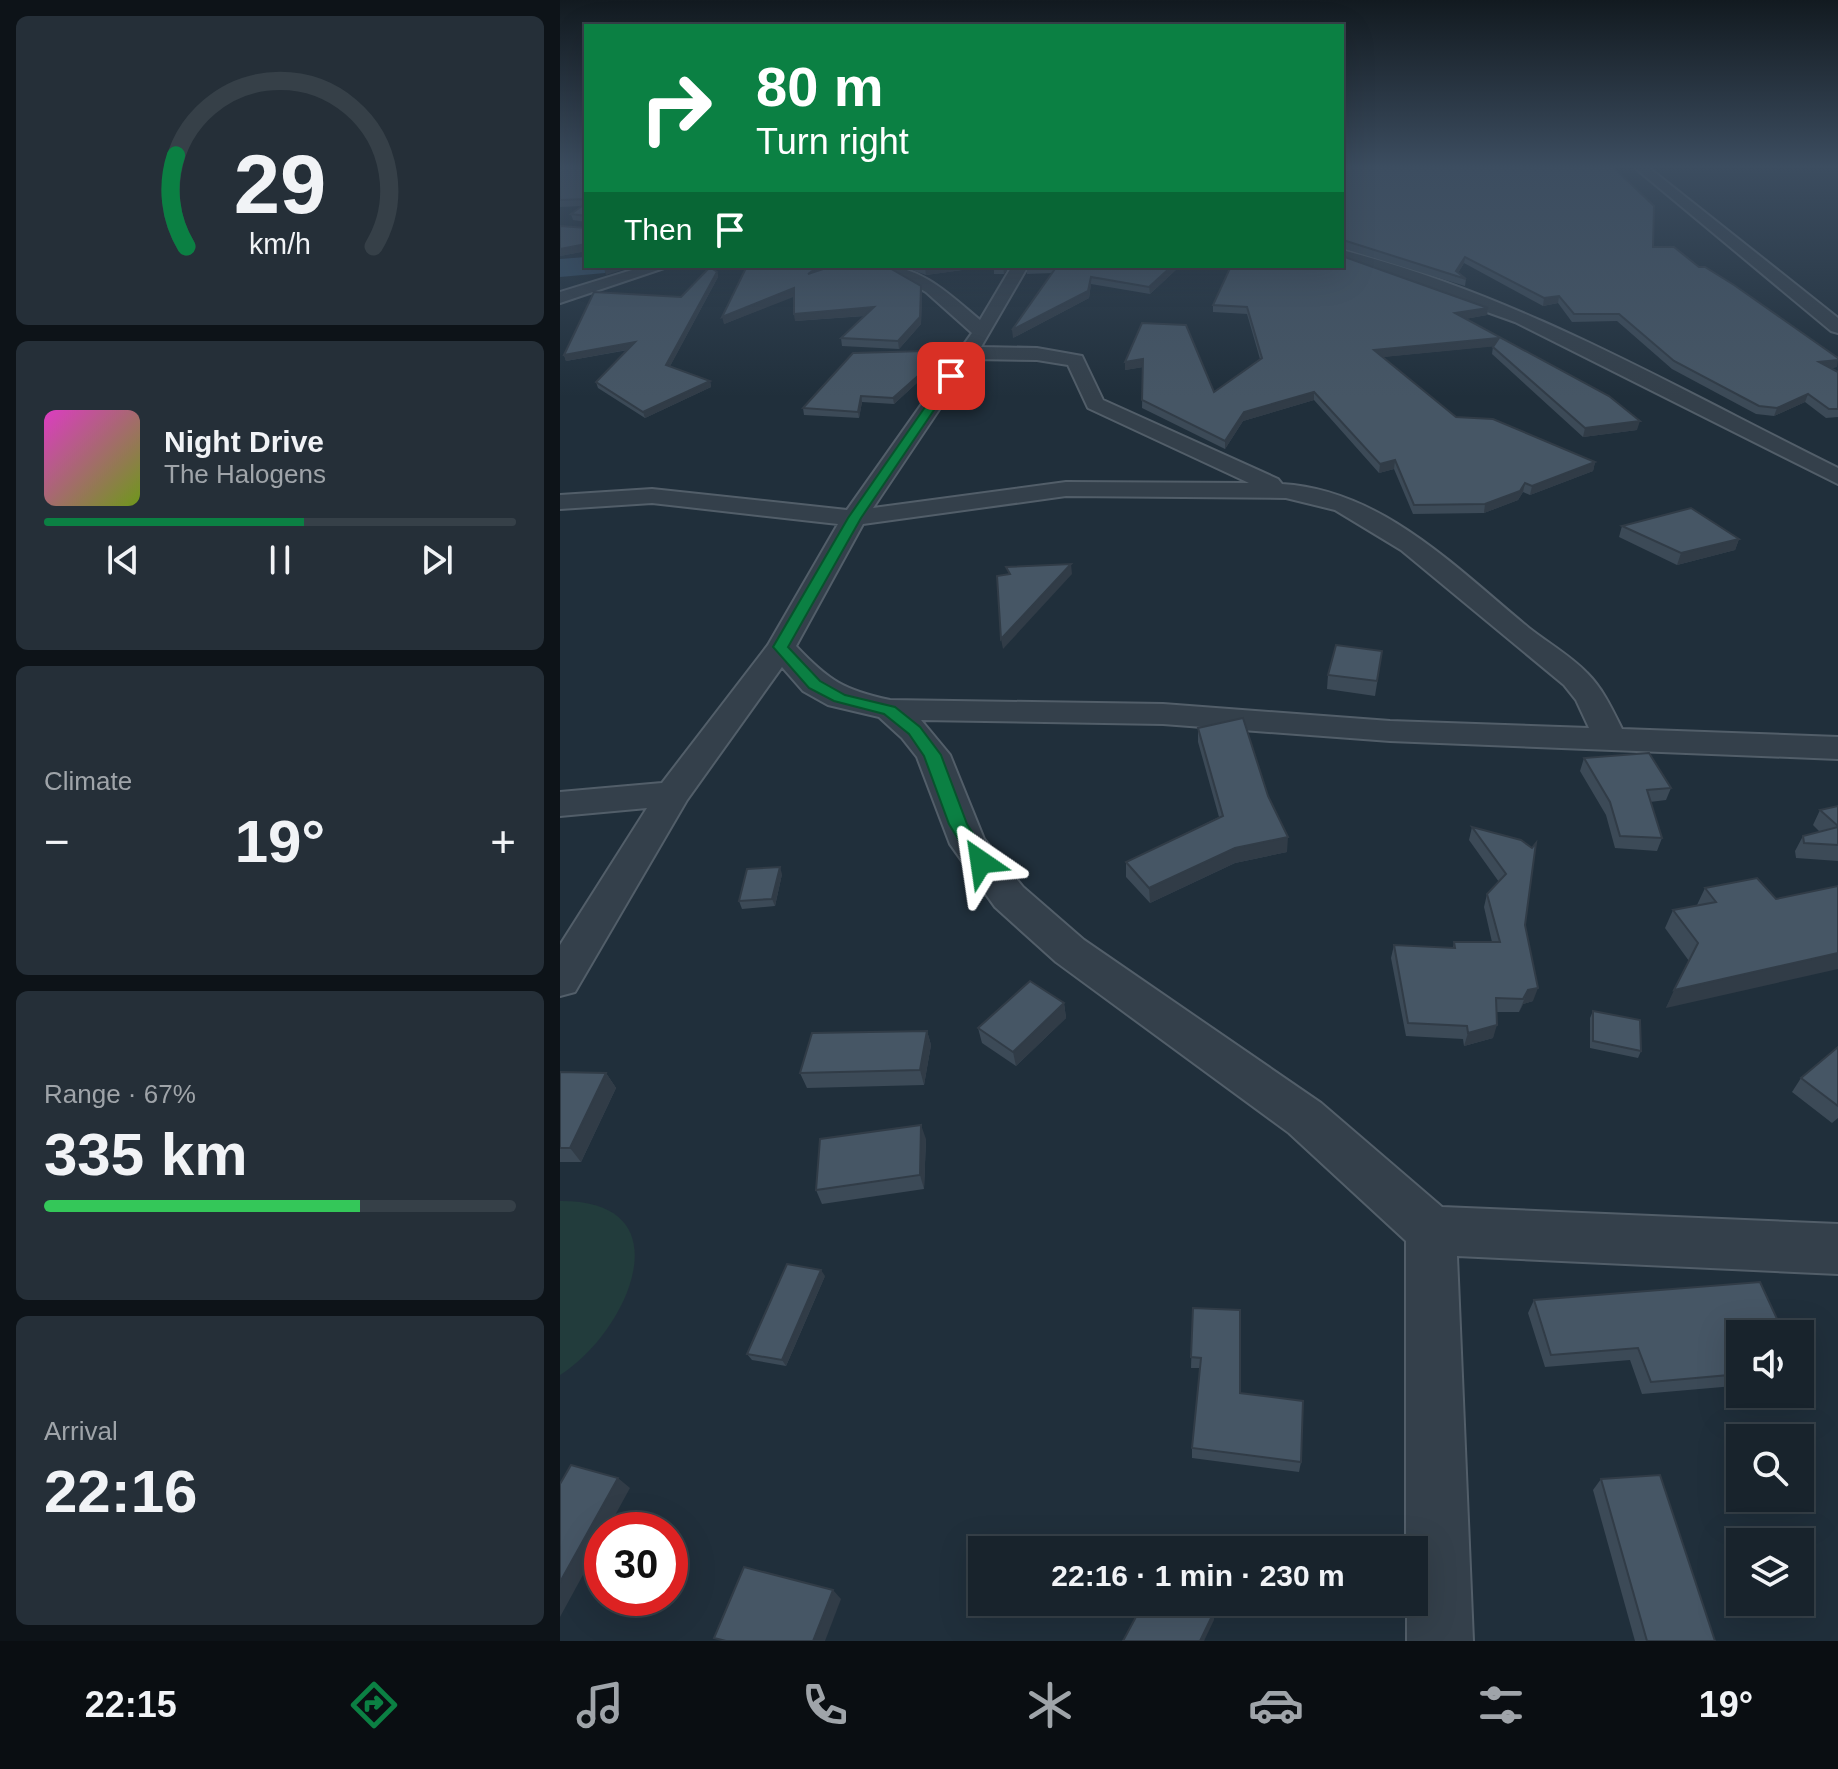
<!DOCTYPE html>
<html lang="en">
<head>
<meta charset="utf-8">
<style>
  body { margin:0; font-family:Arial,sans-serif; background:#252f38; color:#f1f3f6; height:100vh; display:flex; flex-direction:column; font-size:30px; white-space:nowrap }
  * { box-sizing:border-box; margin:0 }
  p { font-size:26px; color:#9fa4a9 }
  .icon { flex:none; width:44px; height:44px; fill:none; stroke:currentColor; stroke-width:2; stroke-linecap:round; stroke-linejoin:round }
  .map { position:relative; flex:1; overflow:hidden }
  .drawer { display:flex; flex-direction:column; gap:16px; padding:16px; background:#0d1318; width:560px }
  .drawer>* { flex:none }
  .hud { position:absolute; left:24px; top:24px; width:760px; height:244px; border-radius:0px; box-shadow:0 8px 32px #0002,0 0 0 2px #364048; background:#0b8043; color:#fff; overflow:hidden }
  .controls { position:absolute; left:1166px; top:1320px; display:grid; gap:16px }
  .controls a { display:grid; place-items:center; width:88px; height:88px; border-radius:0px; background:#18232c; box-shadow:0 8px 32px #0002,0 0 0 2px #364048; font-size:40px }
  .speed { position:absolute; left:24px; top:1512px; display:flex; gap:16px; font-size:40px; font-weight:700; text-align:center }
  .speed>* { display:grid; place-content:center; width:104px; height:104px; border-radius:50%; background:#18232c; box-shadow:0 8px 32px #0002,0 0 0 2px #364048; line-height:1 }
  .speed .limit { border:12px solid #d22; background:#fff; color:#111 }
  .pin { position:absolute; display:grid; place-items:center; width:68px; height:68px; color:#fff; margin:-34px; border-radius:16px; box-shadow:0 4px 12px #0006 }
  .me { position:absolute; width:88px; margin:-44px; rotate:328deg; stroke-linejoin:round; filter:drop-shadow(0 0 6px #0008) }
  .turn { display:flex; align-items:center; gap:28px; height:168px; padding:0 40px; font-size:36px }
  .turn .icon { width:104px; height:104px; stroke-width:2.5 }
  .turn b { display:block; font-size:56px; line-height:68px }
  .then { display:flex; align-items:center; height:76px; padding:0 40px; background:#0003; gap:16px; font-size:30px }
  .big { font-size:60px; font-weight:600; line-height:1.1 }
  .drawer .widget { flex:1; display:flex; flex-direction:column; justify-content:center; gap:12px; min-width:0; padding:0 28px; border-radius:12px; background:#252f38 }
  .drawer .dial { align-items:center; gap:0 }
  .dial svg { height:208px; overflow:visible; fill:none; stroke:#364048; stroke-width:7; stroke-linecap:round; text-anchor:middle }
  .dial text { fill:#f1f3f6; stroke:none }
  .song { display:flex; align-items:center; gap:24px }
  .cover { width:96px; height:96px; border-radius:12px; background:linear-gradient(135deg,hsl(310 70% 55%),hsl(80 70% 35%)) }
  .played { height:8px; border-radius:4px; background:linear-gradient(90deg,#0b8043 55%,#364048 55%) }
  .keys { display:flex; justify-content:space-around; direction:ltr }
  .heat { display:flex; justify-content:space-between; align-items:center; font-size:44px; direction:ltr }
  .charge { height:12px; border-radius:6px; background:linear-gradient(90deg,#34c759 67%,#364048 0) }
  .trip { position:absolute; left:408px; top:1536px; width:460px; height:80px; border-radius:0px; background:#18232c; box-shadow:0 8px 32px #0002,0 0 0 2px #364048; font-weight:600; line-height:80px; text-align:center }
  .tab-bar { display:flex; height:128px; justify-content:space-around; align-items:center; background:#0a0e12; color:#9fa4a9 }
  .tab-bar .icon { width:56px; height:56px }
  .tab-bar .selected { color:#0b8043 }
  .tab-bar b { font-size:36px; color:#f1f3f6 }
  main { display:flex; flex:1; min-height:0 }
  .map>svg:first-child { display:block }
  .green { fill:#223c3c }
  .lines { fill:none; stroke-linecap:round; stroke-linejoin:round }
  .river { fill:#334d64; fill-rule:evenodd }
  .street-casing { stroke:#525e69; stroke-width:4 }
  .street { fill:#34404b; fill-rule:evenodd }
  .wall { fill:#3c4a57 }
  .shaded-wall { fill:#313c47 }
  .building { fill:#465665; stroke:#313c47; stroke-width:2 }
  .route { fill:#0b8043; stroke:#07532c; stroke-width:2 }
</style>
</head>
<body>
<main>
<section class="drawer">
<div class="widget dial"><svg viewBox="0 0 100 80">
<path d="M14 69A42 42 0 1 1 86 69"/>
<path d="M14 69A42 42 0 0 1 10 34" stroke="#0b8043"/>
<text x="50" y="56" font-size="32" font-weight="700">29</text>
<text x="50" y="72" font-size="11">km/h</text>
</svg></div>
<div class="widget">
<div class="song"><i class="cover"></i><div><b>Night Drive</b><p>The Halogens</p></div></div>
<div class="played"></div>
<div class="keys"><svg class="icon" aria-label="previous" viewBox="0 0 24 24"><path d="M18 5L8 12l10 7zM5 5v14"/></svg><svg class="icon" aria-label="pause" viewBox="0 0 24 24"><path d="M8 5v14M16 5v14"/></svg><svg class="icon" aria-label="next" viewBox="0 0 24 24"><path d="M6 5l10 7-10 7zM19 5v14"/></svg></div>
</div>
<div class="widget"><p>Climate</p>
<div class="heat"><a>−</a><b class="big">19°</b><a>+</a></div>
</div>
<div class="widget"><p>Range · 67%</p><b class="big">335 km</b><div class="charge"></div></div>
<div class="widget"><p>Arrival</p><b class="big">22:16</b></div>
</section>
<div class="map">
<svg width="1278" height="1641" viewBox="0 0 1278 1641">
  <rect width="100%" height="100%" fill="#202f3b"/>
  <path class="green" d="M0,1201C127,1200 68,1332 0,1375Z"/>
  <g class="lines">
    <polygon class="river" points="26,257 26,266 49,266 45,273 0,277 0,259"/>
    <g class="street-casing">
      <g id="street">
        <polygon points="1074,167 1088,167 1278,318 1278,333 1271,331"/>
        <path d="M782,250C959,295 1116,388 1278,468V484L955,322L782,260Z"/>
        <polygon points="85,266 110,266 0,303 0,292"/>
        <path d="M321,266C362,266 390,295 420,320L452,266H468L421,347L477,348L522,356L543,400L718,479L722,484C822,490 896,568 969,628C988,643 1011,656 1027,673C1043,689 1052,709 1062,729L1278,737V759L830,741L603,724L361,720L390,755L424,839L463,887L524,940L761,1103L882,1207L1278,1224V1274L897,1256L913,1641H847V1602H854V1550H846V1241L729,1133L496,962L435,907L390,844L357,757L342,738L319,717L268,705L243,691L222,667L127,800L15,992L0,996V945L87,808L0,816V792L102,783L208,645L278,524L92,503L0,509V495L92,489L287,510L412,333L366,292ZM413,359L477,360L508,365L528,408L689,483L506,482L313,508ZM506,496L726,498L775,510L841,550L1004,685L1016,700L1029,728L830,721L603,704L330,700C284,690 269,681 236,646L303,524Z"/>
      </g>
    </g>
    <use href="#street" class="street"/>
  </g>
  <g class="wall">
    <polygon points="0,167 26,167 26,251 0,256 0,226 26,228 26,222 13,220 11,214 22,206 0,207"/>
    <polygon points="782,167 1093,247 1139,267 1277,367 1271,368 1278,372 1278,417 1266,418 1245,402 1214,416 1196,414 1112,369 1057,321 1012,322 998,303 983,306 904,263 898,273 906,279 905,286 782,248"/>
    <polygon points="187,266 362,293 361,324 339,349 282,346 281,338 305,316 235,321 234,296 164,324"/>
    <polygon points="341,266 431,266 366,275"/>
    <polygon points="434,266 450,266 444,274 434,274"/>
    <polygon points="467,266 620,266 590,294 531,284 529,298 453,338 492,273 467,274"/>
    <polygon points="157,272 158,277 110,366 150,381 151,387 85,418 38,388 36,382 68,350 6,361 4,355 121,297"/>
    <polygon points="653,305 928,308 927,315 905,319 1077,430 1023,437 932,354 933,346 822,357 896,417 1035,462 1033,471 970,495 963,492 958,500 924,513 853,514 834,469 819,473 754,400 683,421 665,449 582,408 583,367 565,370 565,362 582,323 654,392 700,359 687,314 653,312"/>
    <polygon points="367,357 360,380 334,404 302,402 299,418 244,415 243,408"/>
    <polygon points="1062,526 1179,539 1175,550 1117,565 1059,537"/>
    <polygon points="820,665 815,696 767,689 768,675"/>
    <polygon points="638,728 727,852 675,863 590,903 566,877 566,862 659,817 638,742"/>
    <polygon points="1024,758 1111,788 1106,800 1090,802 1102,838 1097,851 1055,848 1046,815 1020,771"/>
    <polygon points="1278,806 1278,861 1236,858 1235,851 1243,836 1260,832 1253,825 1260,810"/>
    <polygon points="912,827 961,840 965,925 973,1001 963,1004 959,1012 937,1012 933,1038 904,1046 903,1039 846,1036 831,958 834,945 893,948 894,942 932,942 924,907 927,894 939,882 909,840"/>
    <polygon points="222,874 215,906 182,909 179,901"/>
    <polygon points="1145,888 1216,899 1106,1008 1129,961 1105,928 1113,910 1137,905"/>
    <polygon points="504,1003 506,1018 456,1066 422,1043 418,1028"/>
    <polygon points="1033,1011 1081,1051 1078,1058 1030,1048 1030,1018"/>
    <polygon points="367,1031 371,1045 364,1085 247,1088 240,1073"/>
    <polygon points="1278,1047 1278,1118 1272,1123 1232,1092 1241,1078"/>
    <polygon points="0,1072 46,1073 56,1088 21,1162 0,1162"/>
    <polygon points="366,1139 364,1189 262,1204 256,1190"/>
    <polygon points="265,1276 226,1366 192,1360 187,1354"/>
    <polygon points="974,1300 1180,1334 1180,1350 1175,1351 1180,1362 1180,1379 1174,1386 1082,1394 1070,1360 985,1367 968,1313"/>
    <polygon points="633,1308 680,1393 741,1462 739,1472 632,1458 632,1448 640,1368 631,1368"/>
    <polygon points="1041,1479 1155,1641 1075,1641 1033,1490"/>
  </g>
  <g class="shaded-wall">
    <polygon points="26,244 26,251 0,256 0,249"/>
    <polygon points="905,257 904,263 895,278 896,271"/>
    <polygon points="50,266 75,266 46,275 44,268"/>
    <polygon points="259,266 271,266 248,274"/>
    <polygon points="380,266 431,266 366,275 365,268"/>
    <polygon points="444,266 450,266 444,274 443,267"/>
    <polygon points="612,266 620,266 590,294 589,287"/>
    <polygon points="157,272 158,277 108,370 106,365"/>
    <polygon points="531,277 531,284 529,298 453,338 452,330"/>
    <polygon points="361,286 362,293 361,324 339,349 338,341"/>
    <polygon points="234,288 236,296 164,324 162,317"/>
    <polygon points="999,296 998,303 983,306 984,298"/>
    <polygon points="314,307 315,315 235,321 234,314"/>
    <polygon points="928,308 927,315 894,321 895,313"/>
    <polygon points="939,338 938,346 813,358 814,350"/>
    <polygon points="75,342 77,348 6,361 4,355"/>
    <polygon points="366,351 367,357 360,380 334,404 333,398"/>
    <polygon points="583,359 583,367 565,370 565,362"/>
    <polygon points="1278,360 1277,367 1256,370 1259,362"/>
    <polygon points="150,381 151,387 85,418 83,412"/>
    <polygon points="754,392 754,400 683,421 665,449 665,441 684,412"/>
    <polygon points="1248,394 1245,402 1214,416 1217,408"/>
    <polygon points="301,396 302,402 299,418 298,412"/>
    <polygon points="1080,421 1077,430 1023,437 1025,428"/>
    <polygon points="835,460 834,469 819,473 820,464"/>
    <polygon points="1035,462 1033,471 970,495 972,486"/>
    <polygon points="965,483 963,492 958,500 924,513 925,504"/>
    <polygon points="1179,539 1175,550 1117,565 1121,553"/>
    <polygon points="511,564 512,574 443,649 441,639"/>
    <polygon points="728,837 727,852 675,863 590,903 589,888 675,848"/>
    <polygon points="220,867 222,874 215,906 212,899"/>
    <polygon points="1278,953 1278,969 1106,1008 1114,990"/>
    <polygon points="978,988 973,1001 963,1004 959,1012 968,990"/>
    <polygon points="504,1003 506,1018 456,1066 453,1052"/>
    <polygon points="937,1025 933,1038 904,1046 908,1033"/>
    <polygon points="367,1031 371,1045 364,1085 360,1070"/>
    <polygon points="46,1073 56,1088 21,1162 10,1148"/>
    <polygon points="361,1125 366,1139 364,1189 360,1175"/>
    <polygon points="261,1270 265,1276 226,1366 222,1360"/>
    <polygon points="58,1478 70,1488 47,1530 42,1530 42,1540 0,1617 0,1582"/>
    <polygon points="273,1590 281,1599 265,1641 253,1641"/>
    <polygon points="654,1612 654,1620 644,1641 640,1641"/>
  </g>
  <g class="building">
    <polygon points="0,167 26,167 26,199 0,200"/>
    <polygon points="782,167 1053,167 1094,206 1093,247 1114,247 1139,267 1145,267 1174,285 1278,358 1278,360 1259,362 1278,372 1278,409 1269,409 1248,394 1217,408 1199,406 1114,361 1059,314 1014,314 999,296 984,298 905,257 896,271 906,279 783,240 782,242"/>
    <polygon points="26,203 26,244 0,249 0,226 26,228 26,216 11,214"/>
    <polygon points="782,256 928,308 895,313 1049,396 1080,421 1025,428 933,347 939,338 814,350 896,417 933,419 1035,462 972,486 965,483 960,491 925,504 854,505 835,460 820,464 754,392 684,412 665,441 582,400 583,359 565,362 582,323 626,325 654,392 702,358 687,307 653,305 671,266 782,266"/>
    <polygon points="187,266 259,266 248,274 272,266 326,266 361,286 360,317 338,341 281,338 314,307 234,314 234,288 162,317"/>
    <polygon points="359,266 380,266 365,268"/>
    <polygon points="467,266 612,266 589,287 531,277 528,291 452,330 497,266"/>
    <polygon points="150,267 157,272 106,365 150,381 83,412 36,382 75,342 4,355 34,292 121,297"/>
    <polygon points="366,351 359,375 333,398 301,396 298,412 243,408 293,353"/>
    <polygon points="1131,508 1179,539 1121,553 1062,526"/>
    <polygon points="511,564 441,639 437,576 450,574 446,567"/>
    <polygon points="776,645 822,651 817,681 768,675"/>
    <polygon points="683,718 708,796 728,837 675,848 589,888 566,862 663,816 638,728"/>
    <polygon points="1089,753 1111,788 1087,790 1102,838 1060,836 1050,802 1024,758"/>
    <polygon points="1278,806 1278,826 1260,810"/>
    <polygon points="912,827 961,840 972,848 976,843 965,925 978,988 968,990 963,999 936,998 937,1025 908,1033 907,1026 848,1023 834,945 895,948 894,942 940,942 927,894 946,874"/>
    <polygon points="1278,827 1278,845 1244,843 1243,836"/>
    <polygon points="220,867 212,899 179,901 187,869"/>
    <polygon points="1197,878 1216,899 1278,886 1278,953 1114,990 1138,943 1113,910 1156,902 1145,888"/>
    <polygon points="470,981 504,1003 453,1052 418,1028"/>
    <polygon points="1033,1011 1080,1020 1081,1051 1033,1041"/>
    <polygon points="367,1031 360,1070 240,1073 252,1033"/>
    <polygon points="1278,1047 1278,1106 1241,1078"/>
    <polygon points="0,1072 46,1073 10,1148 0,1148"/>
    <polygon points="361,1125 360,1175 256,1190 260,1139"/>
    <polygon points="227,1264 261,1270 222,1360 187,1354"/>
    <polygon points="1200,1282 1224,1334 1180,1334 1180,1339 1170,1339 1180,1362 1180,1374 1091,1382 1078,1348 991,1355 974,1300"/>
    <polygon points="633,1308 680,1310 680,1393 743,1401 741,1462 632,1448 641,1358 631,1357"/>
    <polygon points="11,1465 58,1478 0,1582 0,1484"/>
    <polygon points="1100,1475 1155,1641 1087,1641 1041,1479"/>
    <polygon points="184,1567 273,1590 253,1641 166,1641 154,1638"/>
    <polygon points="584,1602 641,1602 654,1612 640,1641 563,1641"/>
  </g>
  <linearGradient id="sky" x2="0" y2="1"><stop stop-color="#121a20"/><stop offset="0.42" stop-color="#3c4d60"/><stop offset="1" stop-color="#3c4d60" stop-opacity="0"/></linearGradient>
  <rect width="1278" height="397" fill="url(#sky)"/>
  <polygon class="route" points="388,374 397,376 301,518 228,647 260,681 285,695 335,707 360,727 381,755 407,824 431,862 421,869 415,867 389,824 364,756 349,734 324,714 274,701 249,688 213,647 288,518"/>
</svg>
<div class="controls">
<a><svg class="icon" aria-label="sound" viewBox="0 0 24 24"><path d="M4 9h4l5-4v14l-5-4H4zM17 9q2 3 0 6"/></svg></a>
<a><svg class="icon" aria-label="search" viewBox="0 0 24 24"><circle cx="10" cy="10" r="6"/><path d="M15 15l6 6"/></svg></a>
<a><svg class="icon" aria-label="layers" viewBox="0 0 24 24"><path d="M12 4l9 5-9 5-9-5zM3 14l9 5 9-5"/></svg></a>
</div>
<div class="speed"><div class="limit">30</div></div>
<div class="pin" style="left:391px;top:376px;background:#d93025"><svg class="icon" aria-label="arrive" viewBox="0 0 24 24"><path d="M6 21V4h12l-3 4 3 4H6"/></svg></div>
<svg class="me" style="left:421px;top:862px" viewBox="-20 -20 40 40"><path d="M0-17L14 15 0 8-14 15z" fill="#0b8043" stroke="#fff" stroke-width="4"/></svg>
<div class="trip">22:16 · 1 min · 230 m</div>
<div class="hud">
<div class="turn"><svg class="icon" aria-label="right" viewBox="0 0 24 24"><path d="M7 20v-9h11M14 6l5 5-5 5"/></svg><div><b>80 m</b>Turn right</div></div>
<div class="then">Then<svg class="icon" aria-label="arrive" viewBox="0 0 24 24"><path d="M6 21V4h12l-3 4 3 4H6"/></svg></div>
</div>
</div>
</main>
<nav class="tab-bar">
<b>22:15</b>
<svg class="icon selected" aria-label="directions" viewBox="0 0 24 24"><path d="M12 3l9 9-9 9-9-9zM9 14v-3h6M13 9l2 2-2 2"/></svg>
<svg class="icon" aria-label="music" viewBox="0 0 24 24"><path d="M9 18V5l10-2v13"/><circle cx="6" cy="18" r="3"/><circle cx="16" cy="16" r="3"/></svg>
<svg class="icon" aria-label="phone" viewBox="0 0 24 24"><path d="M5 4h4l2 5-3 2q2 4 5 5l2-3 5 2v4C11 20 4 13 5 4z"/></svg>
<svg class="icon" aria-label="climate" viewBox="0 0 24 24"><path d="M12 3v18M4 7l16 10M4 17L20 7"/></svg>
<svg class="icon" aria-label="car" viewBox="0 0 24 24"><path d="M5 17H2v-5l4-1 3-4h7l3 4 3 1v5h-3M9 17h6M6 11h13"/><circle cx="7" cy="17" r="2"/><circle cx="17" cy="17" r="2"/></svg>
<svg class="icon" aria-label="filters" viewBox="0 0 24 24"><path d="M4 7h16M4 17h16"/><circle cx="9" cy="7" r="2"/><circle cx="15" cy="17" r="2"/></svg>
<b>19°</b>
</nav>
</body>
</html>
